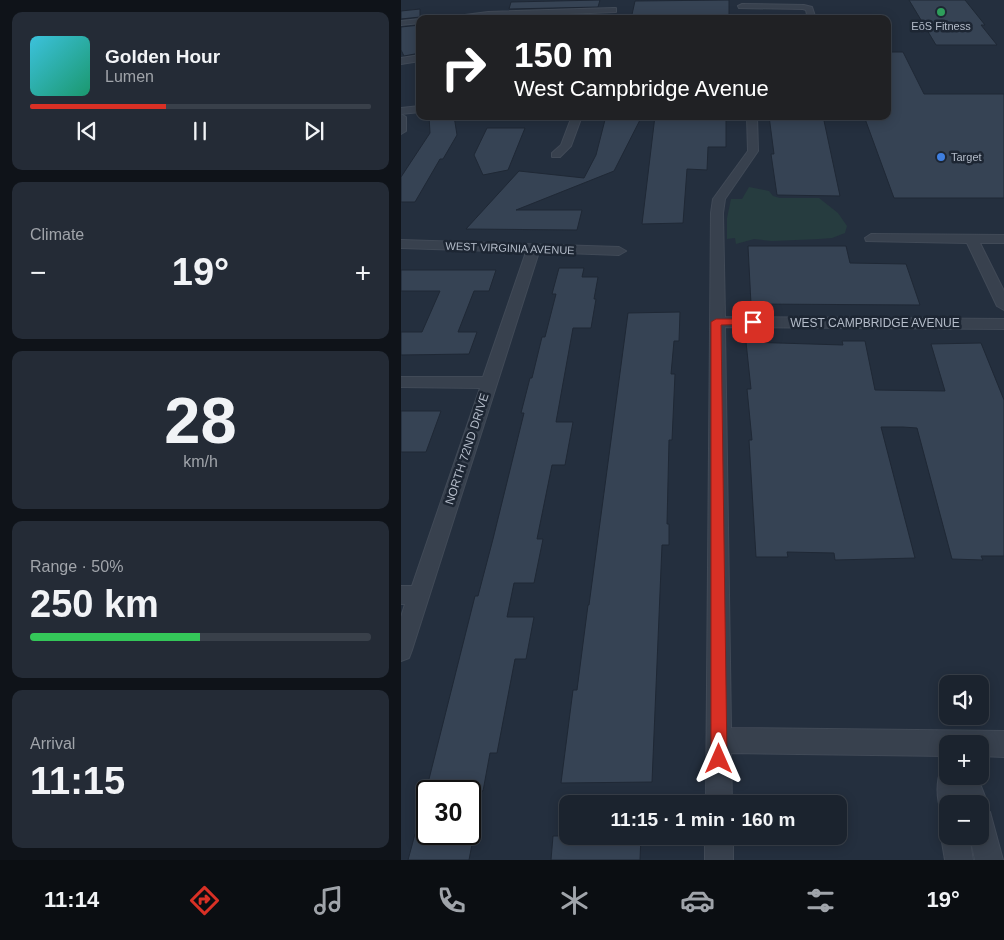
<!DOCTYPE html>
<html lang="en">
<head>
<meta charset="utf-8">
<style>
  body { margin:0; font-family:Arial,sans-serif; background:#242b36; color:#f1f3f6; height:100vh; display:flex; flex-direction:column; font-size:19px; white-space:nowrap }
  * { box-sizing:border-box; margin:0 }
  p { font-size:16px; color:#a0a4aa }
  .icon { flex:none; width:28px; height:28px; fill:none; stroke:currentColor; stroke-width:2; stroke-linecap:round; stroke-linejoin:round }
  .map { position:relative; flex:1; overflow:hidden }
  .sheet { display:flex; flex-direction:column; gap:12px; padding:12px; background:#0f1319; width:401px }
  .sheet>* { flex:none }
  .top-card { position:absolute; left:15px; top:15px; width:475px; height:105px; border-radius:10px; box-shadow:0 2px 12px #0003,0 0 0 1px #39404a; background:#202124; color:#fff; overflow:hidden }
  .fabs { position:absolute; left:538px; top:675px; display:grid; gap:10px }
  .fabs a { display:grid; place-items:center; width:50px; height:50px; border-radius:10px; background:#1b232e; box-shadow:0 2px 12px #0003,0 0 0 1px #39404a; font-size:25px }
  .speed { position:absolute; left:15px; top:780px; display:flex; gap:10px; font-size:25px; font-weight:700; text-align:center }
  .speed>* { display:grid; place-content:center; width:65px; height:65px; border-radius:50%; background:#1b232e; box-shadow:0 2px 12px #0003,0 0 0 1px #39404a; line-height:1 }
  .speed .limit { border:2px solid #111; border-radius:8px; background:#fff; color:#111 }
  .pin { position:absolute; display:grid; place-items:center; width:42px; height:42px; color:#fff; margin:-21px; border-radius:10px; box-shadow:0 2px 8px #0006 }
  .me { position:absolute; width:55px; margin:-28px; rotate:0deg; stroke-linejoin:round; filter:drop-shadow(0 0 4px #0008) }
  .turn { display:flex; align-items:center; gap:18px; height:105px; padding:0 15px; font-size:22px }
  .turn .icon { width:65px; height:65px; stroke-width:2.5 }
  .turn b { display:block; font-size:35px; line-height:42px }
  .big { font-size:38px; font-weight:800; line-height:1.1 }
  .sheet .tile { flex:1; display:flex; flex-direction:column; justify-content:center; gap:8px; min-width:0; padding:0 18px; border-radius:10px; background:#242b36 }
  .sheet .dial { align-items:center; gap:0 }
  .dial b { font-size:65px; line-height:1 }
  .song { display:flex; align-items:center; gap:15px }
  .cover { width:60px; height:60px; border-radius:8px; background:linear-gradient(135deg,hsl(190 70% 55%),hsl(160 70% 35%)) }
  .played { height:5px; border-radius:2px; background:linear-gradient(90deg,#d93025 40%,#39404a 40%) }
  .keys { display:flex; justify-content:space-around; direction:ltr }
  .heat { display:flex; justify-content:space-between; align-items:center; font-size:28px; direction:ltr }
  .charge { height:8px; border-radius:4px; background:linear-gradient(90deg,#34c759 50%,#39404a 0) }
  .trip { position:absolute; left:158px; top:795px; width:288px; height:50px; border-radius:10px; background:#1b232e; box-shadow:0 2px 12px #0003,0 0 0 1px #39404a; font-weight:800; line-height:50px; text-align:center }
  .menu { display:flex; height:80px; justify-content:space-around; align-items:center; background:#0b0e12; color:#a0a4aa }
  .menu .icon { width:35px; height:35px }
  .menu .on { color:#d93025 }
  .menu b { font-size:22px; color:#f1f3f6 }
  main { display:flex; flex:1; min-height:0 }
  .map>svg:first-child { display:block }
  .green { fill:#263c3f }
  .building { fill:#364354; stroke:#1f2835 }
  .lines { fill:none; stroke-linecap:round; stroke-linejoin:round }
  .street-casing { stroke:#414a57; stroke-width:2 }
  .street { fill:#38414e; fill-rule:evenodd }
  .route { fill:#d93025; stroke:#8d1f18 }
  .leisure-dot { fill:#2e9e5b; stroke:#1d2633; stroke-width:2 }
  .shop-dot { fill:#3f7fe0; stroke:#1d2633; stroke-width:2 }
  .labels { text-anchor:middle; stroke-width:5; stroke-linejoin:round; paint-order:stroke }
  .far-poi-label { font-size:11px; fill:#b4bcc9; stroke:#1d2633 }
  .far-street-label { font-size:11px; fill:#b4bcc9; stroke:#1d2633 }
  .street-label { font-size:12px; fill:#b4bcc9; stroke:#1d2633 }
</style>
</head>
<body>
<main>
<section class="sheet">
<div class="tile">
<div class="song"><i class="cover"></i><div><b>Golden Hour</b><p>Lumen</p></div></div>
<div class="played"></div>
<div class="keys"><svg class="icon" aria-label="previous" viewBox="0 0 24 24"><path d="M18 5L8 12l10 7zM5 5v14"/></svg><svg class="icon" aria-label="pause" viewBox="0 0 24 24"><path d="M8 5v14M16 5v14"/></svg><svg class="icon" aria-label="next" viewBox="0 0 24 24"><path d="M6 5l10 7-10 7zM19 5v14"/></svg></div>
</div>
<div class="tile"><p>Climate</p>
<div class="heat"><a>−</a><b class="big">19°</b><a>+</a></div>
</div>
<div class="tile dial"><b>28</b><p>km/h</p></div>
<div class="tile"><p>Range · 50%</p><b class="big">250 km</b><div class="charge"></div></div>
<div class="tile"><p>Arrival</p><b class="big">11:15</b></div>
</section>
<div class="map">
<svg width="603" height="860" viewBox="0 0 603 860">
  <rect width="100%" height="100%" fill="#242f3e"/>
  <polygon class="green" points="348,187 368,191 372,196 379,198 418,198 437,213 446,226 444,233 431,238 418,239 371,241 353,239 335,244 334,238 326,239 326,218 330,199 341,199"/>
  <g class="building">
    <polygon points="199,0 197,7 108,9 110,2"/>
    <polygon points="328,0 328,19 230,19 234,1"/>
    <polygon points="508,0 564,0 584,25 580,25 596,45 535,45"/>
    <polygon points="19,9 19,17 0,19 0,11"/>
    <polygon points="194,15 193,19 106,19 106,18"/>
    <polygon points="19,25 19,53 3,56 0,50 0,27"/>
    <polygon points="486,52 502,52 523,94 603,94 603,198 493,198 463,116 486,116"/>
    <polygon points="28,116 53,116 56,135 42,159 39,159 14,202 0,202 0,177 29,133"/>
    <polygon points="205,116 241,116 213,171 115,210 181,210 176,230 65,229 118,171 183,178 195,155"/>
    <polygon points="254,116 325,116 325,147 307,147 306,170 286,169 282,223 241,224"/>
    <polygon points="368,116 422,116 439,196 376,195 370,154 373,154"/>
    <polygon points="86,128 124,128 107,170 82,175 73,155"/>
    <polygon points="347,246 445,246 449,263 505,264 519,305 350,304"/>
    <polygon points="158,268 183,268 181,277 197,277 193,299 195,299 190,328 172,328 155,422 172,422 164,465 151,465 136,539 142,539 133,583 113,583 106,617 133,617 125,659 114,659 96,753 89,753 82,791 25,791 74,596 77,596 92,539 123,413 120,413 129,378 131,378 141,337 144,337 155,294 151,294"/>
    <polygon points="0,270 95,270 88,291 73,291 57,332 76,332 68,354 0,355 0,332 21,332 39,291 0,291"/>
    <polygon points="279,312 278,341 273,341 270,374 274,374 271,440 268,440 266,524 268,524 268,545 261,545 251,782 160,783 172,690 176,690 187,605 188,605 227,313"/>
    <polygon points="441,341 464,341 474,390 544,391 530,344 580,343 603,400 603,556 580,556 582,560 551,559 516,428 502,427 480,427 514,558 434,560 433,553 386,552 387,557 355,557 348,440 351,440 346,389 350,389 345,342 442,345"/>
    <polygon points="0,411 40,411 25,452 0,452"/>
    <polygon points="14,834 73,834 68,860 7,860"/>
    <polygon points="152,836 240,836 239,860 150,860"/>
  </g>
  <g class="lines">
    <g class="street-casing">
      <g id="street">
        <polygon points="341,4 403,5 411,7 415,19 407,19 405,10 402,9 338,8 337,6"/>
        <polygon points="212,8 215,8 215,12 33,19 87,12"/>
        <polygon points="19,19 19,23 0,25 0,21"/>
        <polygon points="19,55 19,61 0,64 0,58"/>
        <polygon points="19,106 19,112 0,114 0,108"/>
        <polygon points="0,114 5,117 5,131 0,134"/>
        <polygon points="171,116 181,116 170,146 159,157 151,157 151,153 160,145"/>
        <polygon points="346,116 356,116 357,151 324,199 322,213 324,317 603,319 603,329 324,327 330,728 603,731 603,757 579,756 579,744 546,744 546,756 330,753 331,804 305,804 310,213 312,199 347,151"/>
        <polygon points="470,234 603,235 603,243 579,243 603,291 603,310 596,306 566,243 465,241 464,238"/>
        <polygon points="0,240 218,247 225,251 218,255 138,252 11,650 8,658 0,661 0,617 4,604 0,604 0,586 11,586 79,388 0,387 0,377 82,377 125,252 0,248"/>
        <path d="M546,765V776H576L587,804L584,811L589,812L602,860H574L569,836H579V804H546V816L541,813C535,799 535,781 541,767Z"/>
        <polygon points="544,826 546,826 546,836 568,836 572,860 544,860 540,836"/>
        <rect x="304" y="836" width="28" height="24"/>
      </g>
    </g>
    <use href="#street" class="street"/>
  </g>
  <polygon class="route" points="352,319 355,320 355,324 320,325 326,759 324,765 318,767 312,765 310,759 310,322 315,319"/>
  <circle class="leisure-dot" cx="540" cy="12" r="5"/>
  <circle class="shop-dot" cx="540" cy="157" r="5"/>
  <g class="labels">
    <g class="far-poi-label">
      <text x="540" y="30">EōS Fitness</text>
      <text x="550" y="161" text-anchor="start">Target</text>
    </g>
    <g class="far-street-label">
      <text transform="translate(109 248) rotate(2)" y="4">WEST VIRGINIA AVENUE</text>
    </g>
    <g class="street-label">
      <text x="474" y="327">WEST CAMPBRIDGE AVENUE</text>
      <text transform="translate(66 449) rotate(-72)" y="4">NORTH 72ND DRIVE</text>
    </g>
  </g>
</svg>
<div class="fabs">
<a><svg class="icon" aria-label="sound" viewBox="0 0 24 24"><path d="M4 9h4l5-4v14l-5-4H4zM17 9q2 3 0 6"/></svg></a>
<a>+</a>
<a>−</a>
</div>
<div class="speed"><div class="limit">30</div></div>
<div class="pin" style="left:352px;top:322px;background:#d93025"><svg class="icon" aria-label="arrive" viewBox="0 0 24 24"><path d="M6 21V4h12l-3 4 3 4H6"/></svg></div>
<svg class="me" style="left:318px;top:759px" viewBox="-20 -20 40 40"><path d="M0-17L14 15 0 8-14 15z" fill="#d93025" stroke="#fff" stroke-width="4"/></svg>
<div class="trip">11:15 · 1 min · 160 m</div>
<div class="top-card">
<div class="turn"><svg class="icon" aria-label="right" viewBox="0 0 24 24"><path d="M7 20v-9h11M14 6l5 5-5 5"/></svg><div><b>150 m</b>West Campbridge Avenue</div></div>
</div>
</div>
</main>
<nav class="menu">
<b>11:14</b>
<svg class="icon on" aria-label="directions" viewBox="0 0 24 24"><path d="M12 3l9 9-9 9-9-9zM9 14v-3h6M13 9l2 2-2 2"/></svg>
<svg class="icon" aria-label="music" viewBox="0 0 24 24"><path d="M9 18V5l10-2v13"/><circle cx="6" cy="18" r="3"/><circle cx="16" cy="16" r="3"/></svg>
<svg class="icon" aria-label="phone" viewBox="0 0 24 24"><path d="M5 4h4l2 5-3 2q2 4 5 5l2-3 5 2v4C11 20 4 13 5 4z"/></svg>
<svg class="icon" aria-label="climate" viewBox="0 0 24 24"><path d="M12 3v18M4 7l16 10M4 17L20 7"/></svg>
<svg class="icon" aria-label="car" viewBox="0 0 24 24"><path d="M5 17H2v-5l4-1 3-4h7l3 4 3 1v5h-3M9 17h6M6 11h13"/><circle cx="7" cy="17" r="2"/><circle cx="17" cy="17" r="2"/></svg>
<svg class="icon" aria-label="filters" viewBox="0 0 24 24"><path d="M4 7h16M4 17h16"/><circle cx="9" cy="7" r="2"/><circle cx="15" cy="17" r="2"/></svg>
<b>19°</b>
</nav>
</body>
</html>
